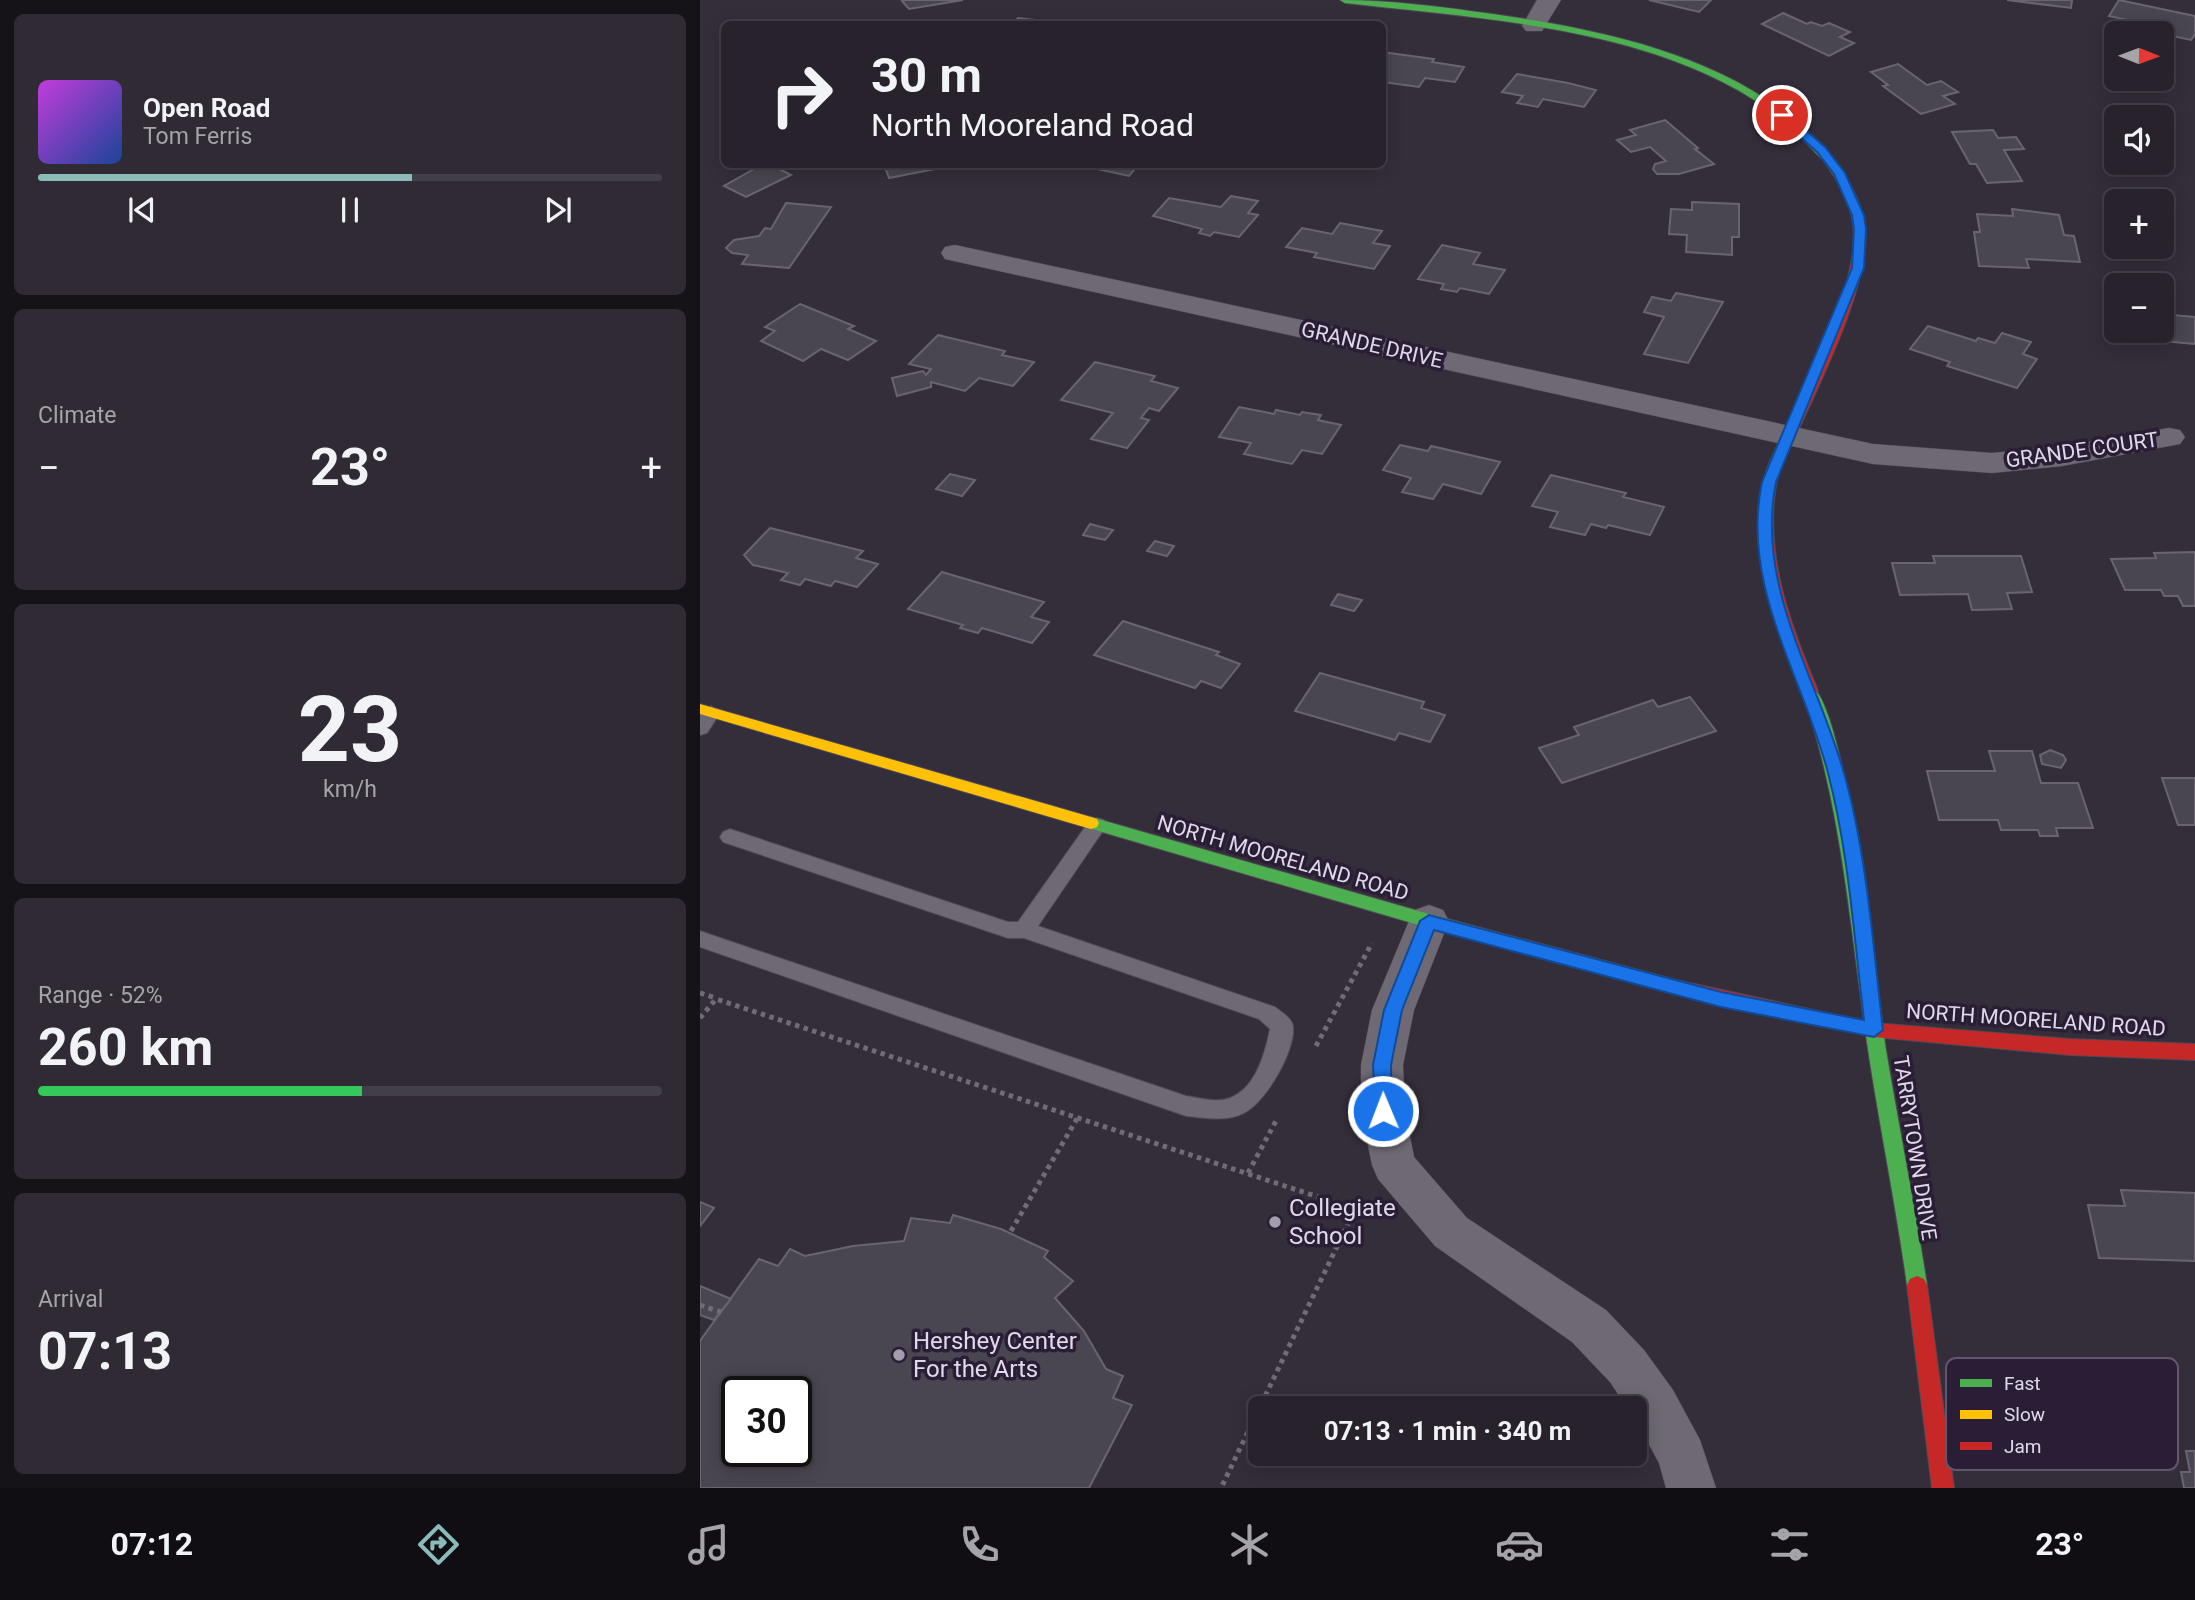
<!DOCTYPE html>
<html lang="en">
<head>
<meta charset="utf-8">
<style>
  body { margin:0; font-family:Roboto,sans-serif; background:#2f2a34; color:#f1f3f6; height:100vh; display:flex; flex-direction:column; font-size:26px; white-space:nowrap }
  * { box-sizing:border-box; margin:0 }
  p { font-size:23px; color:#a4a4a9 }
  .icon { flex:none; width:38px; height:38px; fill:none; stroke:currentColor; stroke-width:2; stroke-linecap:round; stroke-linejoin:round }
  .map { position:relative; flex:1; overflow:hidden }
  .side { display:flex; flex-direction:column; gap:14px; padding:14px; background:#151318; width:700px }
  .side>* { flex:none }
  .banner { position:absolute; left:21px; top:21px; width:665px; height:147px; border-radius:10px; box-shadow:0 4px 18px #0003,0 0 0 2px #433f48; background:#27222c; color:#f1f3f6; overflow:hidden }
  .needle { width:46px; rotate:91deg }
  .tools { position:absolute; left:1404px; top:21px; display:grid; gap:14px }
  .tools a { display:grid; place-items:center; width:70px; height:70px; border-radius:10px; background:#27222c; box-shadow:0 4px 18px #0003,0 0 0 2px #433f48; font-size:35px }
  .speed { position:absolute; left:21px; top:1376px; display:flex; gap:14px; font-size:35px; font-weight:700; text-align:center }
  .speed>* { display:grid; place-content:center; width:91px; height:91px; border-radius:50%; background:#27222c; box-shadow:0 4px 18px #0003,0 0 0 2px #433f48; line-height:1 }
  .speed .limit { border:4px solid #111; border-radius:10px; background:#fff; color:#111 }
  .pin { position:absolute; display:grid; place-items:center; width:60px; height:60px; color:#fff; margin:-30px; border:4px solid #fff; border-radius:50%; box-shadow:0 2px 7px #0007 }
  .me { position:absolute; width:77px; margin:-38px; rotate:359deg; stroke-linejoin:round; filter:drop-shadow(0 0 5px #0008) }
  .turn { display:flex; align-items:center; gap:24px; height:147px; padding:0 35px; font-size:32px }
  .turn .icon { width:91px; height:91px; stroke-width:2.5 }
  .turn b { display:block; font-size:49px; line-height:60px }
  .big { font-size:52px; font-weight:700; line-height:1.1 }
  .side .card { flex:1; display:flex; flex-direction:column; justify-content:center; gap:10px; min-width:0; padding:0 24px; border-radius:10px; background:#2f2a34 }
  .side .dial { align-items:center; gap:0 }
  .dial b { font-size:91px; line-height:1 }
  .song { display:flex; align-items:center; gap:21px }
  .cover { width:84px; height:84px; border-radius:10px; background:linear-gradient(135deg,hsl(290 70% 55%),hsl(220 70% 35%)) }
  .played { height:7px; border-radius:4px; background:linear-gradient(90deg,#8bbbb9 60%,#433f48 60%) }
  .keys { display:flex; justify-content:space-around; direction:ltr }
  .heat { display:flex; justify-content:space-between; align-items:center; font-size:38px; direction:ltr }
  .charge { height:10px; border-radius:5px; background:linear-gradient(90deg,#34c759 52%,#433f48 0) }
  .trip { position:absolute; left:548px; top:1396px; width:399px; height:70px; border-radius:10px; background:#27222c; box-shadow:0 4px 18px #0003,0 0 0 2px #433f48; font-weight:700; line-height:70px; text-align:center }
  .tab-bar { display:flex; height:112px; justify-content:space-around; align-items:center; background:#100e12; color:#a4a4a9 }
  .tab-bar .icon { width:49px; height:49px }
  .tab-bar .on { color:#8bbbb9 }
  .tab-bar b { font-size:32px; color:#f1f3f6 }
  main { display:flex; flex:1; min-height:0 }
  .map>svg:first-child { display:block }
  .building { fill:#4a4651; stroke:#696470; stroke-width:2; fill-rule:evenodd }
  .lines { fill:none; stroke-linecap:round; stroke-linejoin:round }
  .lane-casing { stroke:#4f4955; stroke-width:2 }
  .street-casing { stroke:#4f4955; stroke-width:1 }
  .fast-casing { stroke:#4f4955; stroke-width:2 }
  .slow-casing { stroke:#4f4955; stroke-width:2 }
  .jam-casing { stroke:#4f4955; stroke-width:2 }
  .path { stroke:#706b75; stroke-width:5; stroke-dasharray:4.5 4.5; stroke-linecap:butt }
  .lane { fill:#6e6973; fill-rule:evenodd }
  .street { fill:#6e6973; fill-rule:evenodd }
  .fast { fill:#4caf50; fill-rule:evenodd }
  .slow { fill:#ffc107; fill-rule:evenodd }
  .jam { fill:#c62828; fill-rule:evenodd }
  .route { fill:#1a73e8; stroke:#114b97; stroke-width:2 }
  .poi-dot { fill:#a49dac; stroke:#2a1e36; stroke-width:2.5 }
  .labels { text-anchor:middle; stroke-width:7; stroke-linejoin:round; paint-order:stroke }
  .street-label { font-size:21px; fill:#e1d9e9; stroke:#2a1e36 }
  .near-poi-label { font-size:24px; fill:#e1d9e9; stroke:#2a1e36; text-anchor:start }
  .key { fill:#2a1e36; stroke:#61566c; stroke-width:2 }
  .key-label { font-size:19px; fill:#e1d9e9 }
</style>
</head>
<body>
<main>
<section class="side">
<div class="card">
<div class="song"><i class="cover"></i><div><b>Open Road</b><p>Tom Ferris</p></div></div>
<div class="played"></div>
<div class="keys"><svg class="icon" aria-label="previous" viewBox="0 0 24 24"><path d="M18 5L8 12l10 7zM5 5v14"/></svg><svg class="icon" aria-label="pause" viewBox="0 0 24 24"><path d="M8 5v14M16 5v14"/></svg><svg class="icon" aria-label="next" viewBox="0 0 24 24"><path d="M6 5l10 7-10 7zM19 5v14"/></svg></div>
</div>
<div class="card"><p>Climate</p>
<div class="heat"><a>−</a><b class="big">23°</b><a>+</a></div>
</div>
<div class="card dial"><b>23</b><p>km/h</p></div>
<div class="card"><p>Range · 52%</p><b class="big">260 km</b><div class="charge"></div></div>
<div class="card"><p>Arrival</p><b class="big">07:13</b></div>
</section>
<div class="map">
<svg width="1495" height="1488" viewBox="0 0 1495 1488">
  <rect width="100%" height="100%" fill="#342e3a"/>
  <g class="building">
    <polygon points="263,0 209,9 202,1 206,0"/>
    <polygon points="949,0 1011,0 999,12"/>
    <polygon points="1307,0 1372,0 1371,8"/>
    <polygon points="1419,0 1495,16 1495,34 1491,40 1463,34 1466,28 1409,16"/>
    <polygon points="1083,13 1107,24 1111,22 1122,26 1129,23 1150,32 1140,37 1154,43 1129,56 1062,24"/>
    <polygon points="318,18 372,24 312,24"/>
    <polygon points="682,52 734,59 732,62 764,67 755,82 725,78 719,87 682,82"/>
    <polygon points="1198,64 1227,85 1241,81 1258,92 1243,96 1255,104 1221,114 1183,86 1188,85 1171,72"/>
    <polygon points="817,74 868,83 896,90 884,107 843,99 838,107 817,103 823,96 802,92"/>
    <polygon points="965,120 998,148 995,149 1014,164 979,174 957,174 953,169 955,164 966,161 950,147 931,152 917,140 936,135 930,130"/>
    <polygon points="1293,130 1298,138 1316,137 1324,149 1304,150 1322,181 1287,183 1276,164 1270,164 1252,132"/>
    <polygon points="63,164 70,164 91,175 46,197 24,186"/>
    <polygon points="184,164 255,164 256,165 189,178"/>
    <polygon points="374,164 439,164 429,176"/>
    <polygon points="531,196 558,201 548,213 558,215 539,237 514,232 510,236 499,233 502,229 453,216 469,198 521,207"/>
    <polygon points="992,202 1039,204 1039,237 1032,237 1032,255 986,252 987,235 969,234 971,209 992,210"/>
    <polygon points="86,203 131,207 89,268 42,264 48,255 32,253 26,248 34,240 59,236 65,228 71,229"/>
    <polygon points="1312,209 1359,215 1364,235 1374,236 1380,262 1326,259 1329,268 1279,266 1274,232 1280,232 1277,214 1313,216"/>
    <polygon points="640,223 682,231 673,243 690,246 674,269 614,257 617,253 586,247 602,228 632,234"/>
    <polygon points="742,245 780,253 773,264 805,270 789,294 760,288 757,292 741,289 744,284 718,279"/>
    <polygon points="976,293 1023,302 988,363 944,354 964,317 944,312 952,297 971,301"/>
    <polygon points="100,304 154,326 148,329 176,341 148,360 121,349 103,361 61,341 75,331 65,327"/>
    <polygon points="1461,314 1495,317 1495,344 1430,338 1429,331 1461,331"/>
    <polygon points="1228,326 1276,341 1278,338 1295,343 1302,333 1331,342 1323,354 1337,359 1317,388 1247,366 1250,362 1210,349"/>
    <polygon points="238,335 305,351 302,355 334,362 313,386 279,378 265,391 231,382 231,387 197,396 192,378 223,371 226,375 231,369 209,364"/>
    <polygon points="395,362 455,376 451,381 478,388 459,411 449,408 441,418 449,420 427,448 391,439 413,413 361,400"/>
    <polygon points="539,407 574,414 576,410 600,415 602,412 621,415 618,420 641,425 622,454 602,450 592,464 544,454 551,443 519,437"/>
    <polygon points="700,445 728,451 731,446 800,462 781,494 743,484 733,499 702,492 711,478 683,470"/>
    <polygon points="250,474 275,480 262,496 236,489"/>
    <polygon points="851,475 926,493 923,497 964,507 950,535 908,525 906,528 891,524 885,535 850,527 858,512 832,506"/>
    <polygon points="390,524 413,530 405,540 383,535"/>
    <polygon points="70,528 163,551 156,558 178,564 157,587 135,581 131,586 105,579 100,585 81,580 88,573 53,565 44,555"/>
    <polygon points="455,541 474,546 467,556 447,551"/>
    <polygon points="1495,552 1495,606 1483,606 1478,596 1464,596 1461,590 1425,590 1411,559 1456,558 1454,553"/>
    <polygon points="1233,556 1321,556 1332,592 1307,593 1312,609 1272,610 1268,594 1200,595 1192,563 1235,563"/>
    <polygon points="242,572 344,602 331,617 349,622 332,643 282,628 278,633 260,628 263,625 208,609"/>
    <polygon points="638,594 662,600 654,611 631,605"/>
    <polygon points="423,621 519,652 516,655 540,664 521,688 501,681 495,688 394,655"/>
    <polygon points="620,673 724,702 721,708 745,715 730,742 699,733 695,740 595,711"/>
    <polygon points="990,697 1016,731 862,783 839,748 879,735 874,727 953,700 958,707"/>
    <polygon points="1350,750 1363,755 1366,760 1361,768 1342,764 1340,755"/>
    <polygon points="1289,751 1332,751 1341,783 1378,783 1393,828 1356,828 1358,836 1340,836 1338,830 1301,830 1298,820 1239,820 1227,771 1295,771"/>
    <polygon points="1462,778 1495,778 1495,825 1478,825"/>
    <polygon points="1421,1190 1495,1193 1495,1261 1399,1258 1388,1205 1425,1206"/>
    <polygon points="0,1202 14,1208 0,1226"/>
    <path d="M253,1215L301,1229L348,1251L344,1257L373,1281L355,1298L384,1331L406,1369L423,1376L413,1398L432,1405L389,1488H0V1341L59,1259L78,1266L90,1249L105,1256L153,1246L204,1241L211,1218L250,1223ZM37,1391H96V1451H37Z"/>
    <polygon points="0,1286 31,1299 14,1320 0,1315"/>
    <polygon points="1486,1451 1495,1451 1495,1488 1484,1488 1481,1472 1490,1472"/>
  </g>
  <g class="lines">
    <g class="lane-casing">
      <g id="lane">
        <polygon points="11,706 20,713 7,733 0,735 0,714"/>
        <path d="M397,818L404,820L407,825L338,926L575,1007C580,1011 592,1018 593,1026C596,1050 566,1102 544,1113C526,1122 506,1118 486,1116L0,947V931L486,1096C499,1098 517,1103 530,1098C556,1088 565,1053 570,1029L559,1019L324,938H308L23,842L20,837L23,832L30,829L308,922H318L390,820Z"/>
      </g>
    </g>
    <g class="street-casing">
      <g id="street">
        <polygon points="837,0 861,0 842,31 826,31 822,26"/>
        <polygon points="255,245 1173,444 1292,453 1362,446 1469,428 1480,430 1485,437 1480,444 1469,446 1362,466 1292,473 1173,464 245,259 241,253 245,247"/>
        <polygon points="729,905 743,910 749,921 714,1010 703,1065 705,1111 714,1157 767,1218 906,1310 944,1350 973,1390 1000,1440 1016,1488 966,1488 959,1463 934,1417 934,1409 928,1409 910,1382 872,1342 735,1246 678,1179 672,1165 661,1111 661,1065 672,1010 709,921 715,910"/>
      </g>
    </g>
    <g class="fast-casing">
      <g id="fast">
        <path d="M640,0C691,0 742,7 793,14C916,32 1052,60 1136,161L1126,163C1111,149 1097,131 1081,119C967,28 785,19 645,3Z"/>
        <path d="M1110,686C1145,696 1179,1003 1186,1050C1199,1128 1215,1206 1227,1285L1224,1291L1217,1294L1210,1291L1207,1285C1195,1199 1177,1114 1165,1029C1149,914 1140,801 1102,691Z"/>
        <polygon points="391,817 729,914 976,980 982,982 985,987 982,992 976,994 729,928 385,827 383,823 385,819"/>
      </g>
    </g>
    <g class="slow-casing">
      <polygon id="slow" points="0,704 391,817 397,819 399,823 397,827 391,829 0,714"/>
    </g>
    <g class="jam-casing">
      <g id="jam">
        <path d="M1130,158L1134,159C1147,178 1159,197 1164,220C1175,276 1121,379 1098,431C1090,449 1079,466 1076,485C1064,557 1091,626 1118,691L1110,696L1102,691C1076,625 1049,556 1063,484C1066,465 1077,448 1085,430C1109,376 1161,282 1153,224C1150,200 1137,180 1124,161Z"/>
        <polygon points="976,980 1174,1023 1370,1039 1495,1044 1495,1060 1370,1055 1174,1037 976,994 970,992 967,987 970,982"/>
        <polygon points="1217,1276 1224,1279 1227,1285 1254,1488 1232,1488 1207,1285 1210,1279"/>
      </g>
    </g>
    <g class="path">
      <polyline points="0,993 16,998"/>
      <polyline points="0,1018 16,999 655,1209 521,1488"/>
      <polyline points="616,1046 672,943"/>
      <polyline points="548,1173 577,1119"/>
      <polyline points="311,1231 378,1117"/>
      <polyline points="0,1305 21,1312"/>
    </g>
    <use href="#lane" class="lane"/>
    <use href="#street" class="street"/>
    <use href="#fast" class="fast"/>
    <use href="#slow" class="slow"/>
    <use href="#jam" class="jam"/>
  </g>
  <path class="route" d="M1078,113H1086L1125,147L1145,173L1164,215L1166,229L1164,268L1076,482C1055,586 1117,677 1144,773C1167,855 1173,945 1183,1030L1174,1037L1021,1007L734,930L702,1010L691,1065L692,1111L690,1117H676L673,1065L684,1010L720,921L729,915L1021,992L1164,1020C1154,938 1149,853 1128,773C1103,676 1040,586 1062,482L1152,268L1154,229L1152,215L1134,174L1117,152L1078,117Z"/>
  <g class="poi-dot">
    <circle cx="575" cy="1222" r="7"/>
    <circle cx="199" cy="1355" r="7"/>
  </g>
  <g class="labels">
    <g class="street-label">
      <text transform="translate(672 345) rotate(13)" y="7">GRANDE DRIVE</text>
      <text transform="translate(1382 450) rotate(-8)" y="7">GRANDE COURT</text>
      <text transform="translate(583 858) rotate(16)" y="7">NORTH MOORELAND ROAD</text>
      <text transform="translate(1336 1020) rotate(4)" y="7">NORTH MOORELAND ROAD</text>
      <text transform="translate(1215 1148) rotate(81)" y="7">TARRYTOWN DRIVE</text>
    </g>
    <g class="near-poi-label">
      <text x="589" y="1216">Collegiate<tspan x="589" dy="28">School</tspan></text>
      <text x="213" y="1349">Hershey Center<tspan x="213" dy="28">For the Arts</tspan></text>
    </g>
  </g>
  <rect x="1246" y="1358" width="232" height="112" rx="10" class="key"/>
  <rect x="1260" y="1379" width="32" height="8" fill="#4caf50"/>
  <rect x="1260" y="1410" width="32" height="9" fill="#ffc107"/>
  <rect x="1260" y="1442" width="32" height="8" fill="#c62828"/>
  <g class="key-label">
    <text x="1304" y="1390">Fast</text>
    <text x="1304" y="1421">Slow</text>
    <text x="1304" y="1453">Jam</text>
  </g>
</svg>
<div class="tools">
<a><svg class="needle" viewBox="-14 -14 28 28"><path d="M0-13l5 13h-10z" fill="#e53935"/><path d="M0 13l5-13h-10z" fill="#a4a4a9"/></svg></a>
<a><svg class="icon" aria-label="sound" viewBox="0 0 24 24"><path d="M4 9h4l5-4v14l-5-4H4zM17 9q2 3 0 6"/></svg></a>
<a>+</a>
<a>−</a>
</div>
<div class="speed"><div class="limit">30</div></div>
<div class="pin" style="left:1082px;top:115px;background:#d93025"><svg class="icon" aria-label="arrive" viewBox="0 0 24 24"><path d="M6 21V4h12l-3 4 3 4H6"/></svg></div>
<svg class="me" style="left:683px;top:1111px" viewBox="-20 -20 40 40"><circle r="17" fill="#1a73e8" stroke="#fff" stroke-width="3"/><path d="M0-11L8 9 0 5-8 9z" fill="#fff"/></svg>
<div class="trip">07:13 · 1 min · 340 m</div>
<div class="banner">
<div class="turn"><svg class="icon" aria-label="right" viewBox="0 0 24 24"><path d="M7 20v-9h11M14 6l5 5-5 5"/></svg><div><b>30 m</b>North Mooreland Road</div></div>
</div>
</div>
</main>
<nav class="tab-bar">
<b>07:12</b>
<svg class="icon on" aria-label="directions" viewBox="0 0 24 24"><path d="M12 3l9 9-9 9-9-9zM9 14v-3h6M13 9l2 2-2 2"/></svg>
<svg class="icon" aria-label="music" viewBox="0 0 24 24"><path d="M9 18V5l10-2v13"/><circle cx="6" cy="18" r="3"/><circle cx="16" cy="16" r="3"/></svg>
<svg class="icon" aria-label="phone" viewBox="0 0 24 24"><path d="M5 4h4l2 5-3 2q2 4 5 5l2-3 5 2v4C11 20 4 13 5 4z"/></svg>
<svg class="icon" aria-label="climate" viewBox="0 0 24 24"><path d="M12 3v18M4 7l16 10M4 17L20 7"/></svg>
<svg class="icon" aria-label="car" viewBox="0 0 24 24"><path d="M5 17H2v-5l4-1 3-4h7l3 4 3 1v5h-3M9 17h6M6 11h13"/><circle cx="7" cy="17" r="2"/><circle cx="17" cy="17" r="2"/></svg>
<svg class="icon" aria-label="filters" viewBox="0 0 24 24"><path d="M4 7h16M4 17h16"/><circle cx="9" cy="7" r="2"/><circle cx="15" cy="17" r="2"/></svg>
<b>23°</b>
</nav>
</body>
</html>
